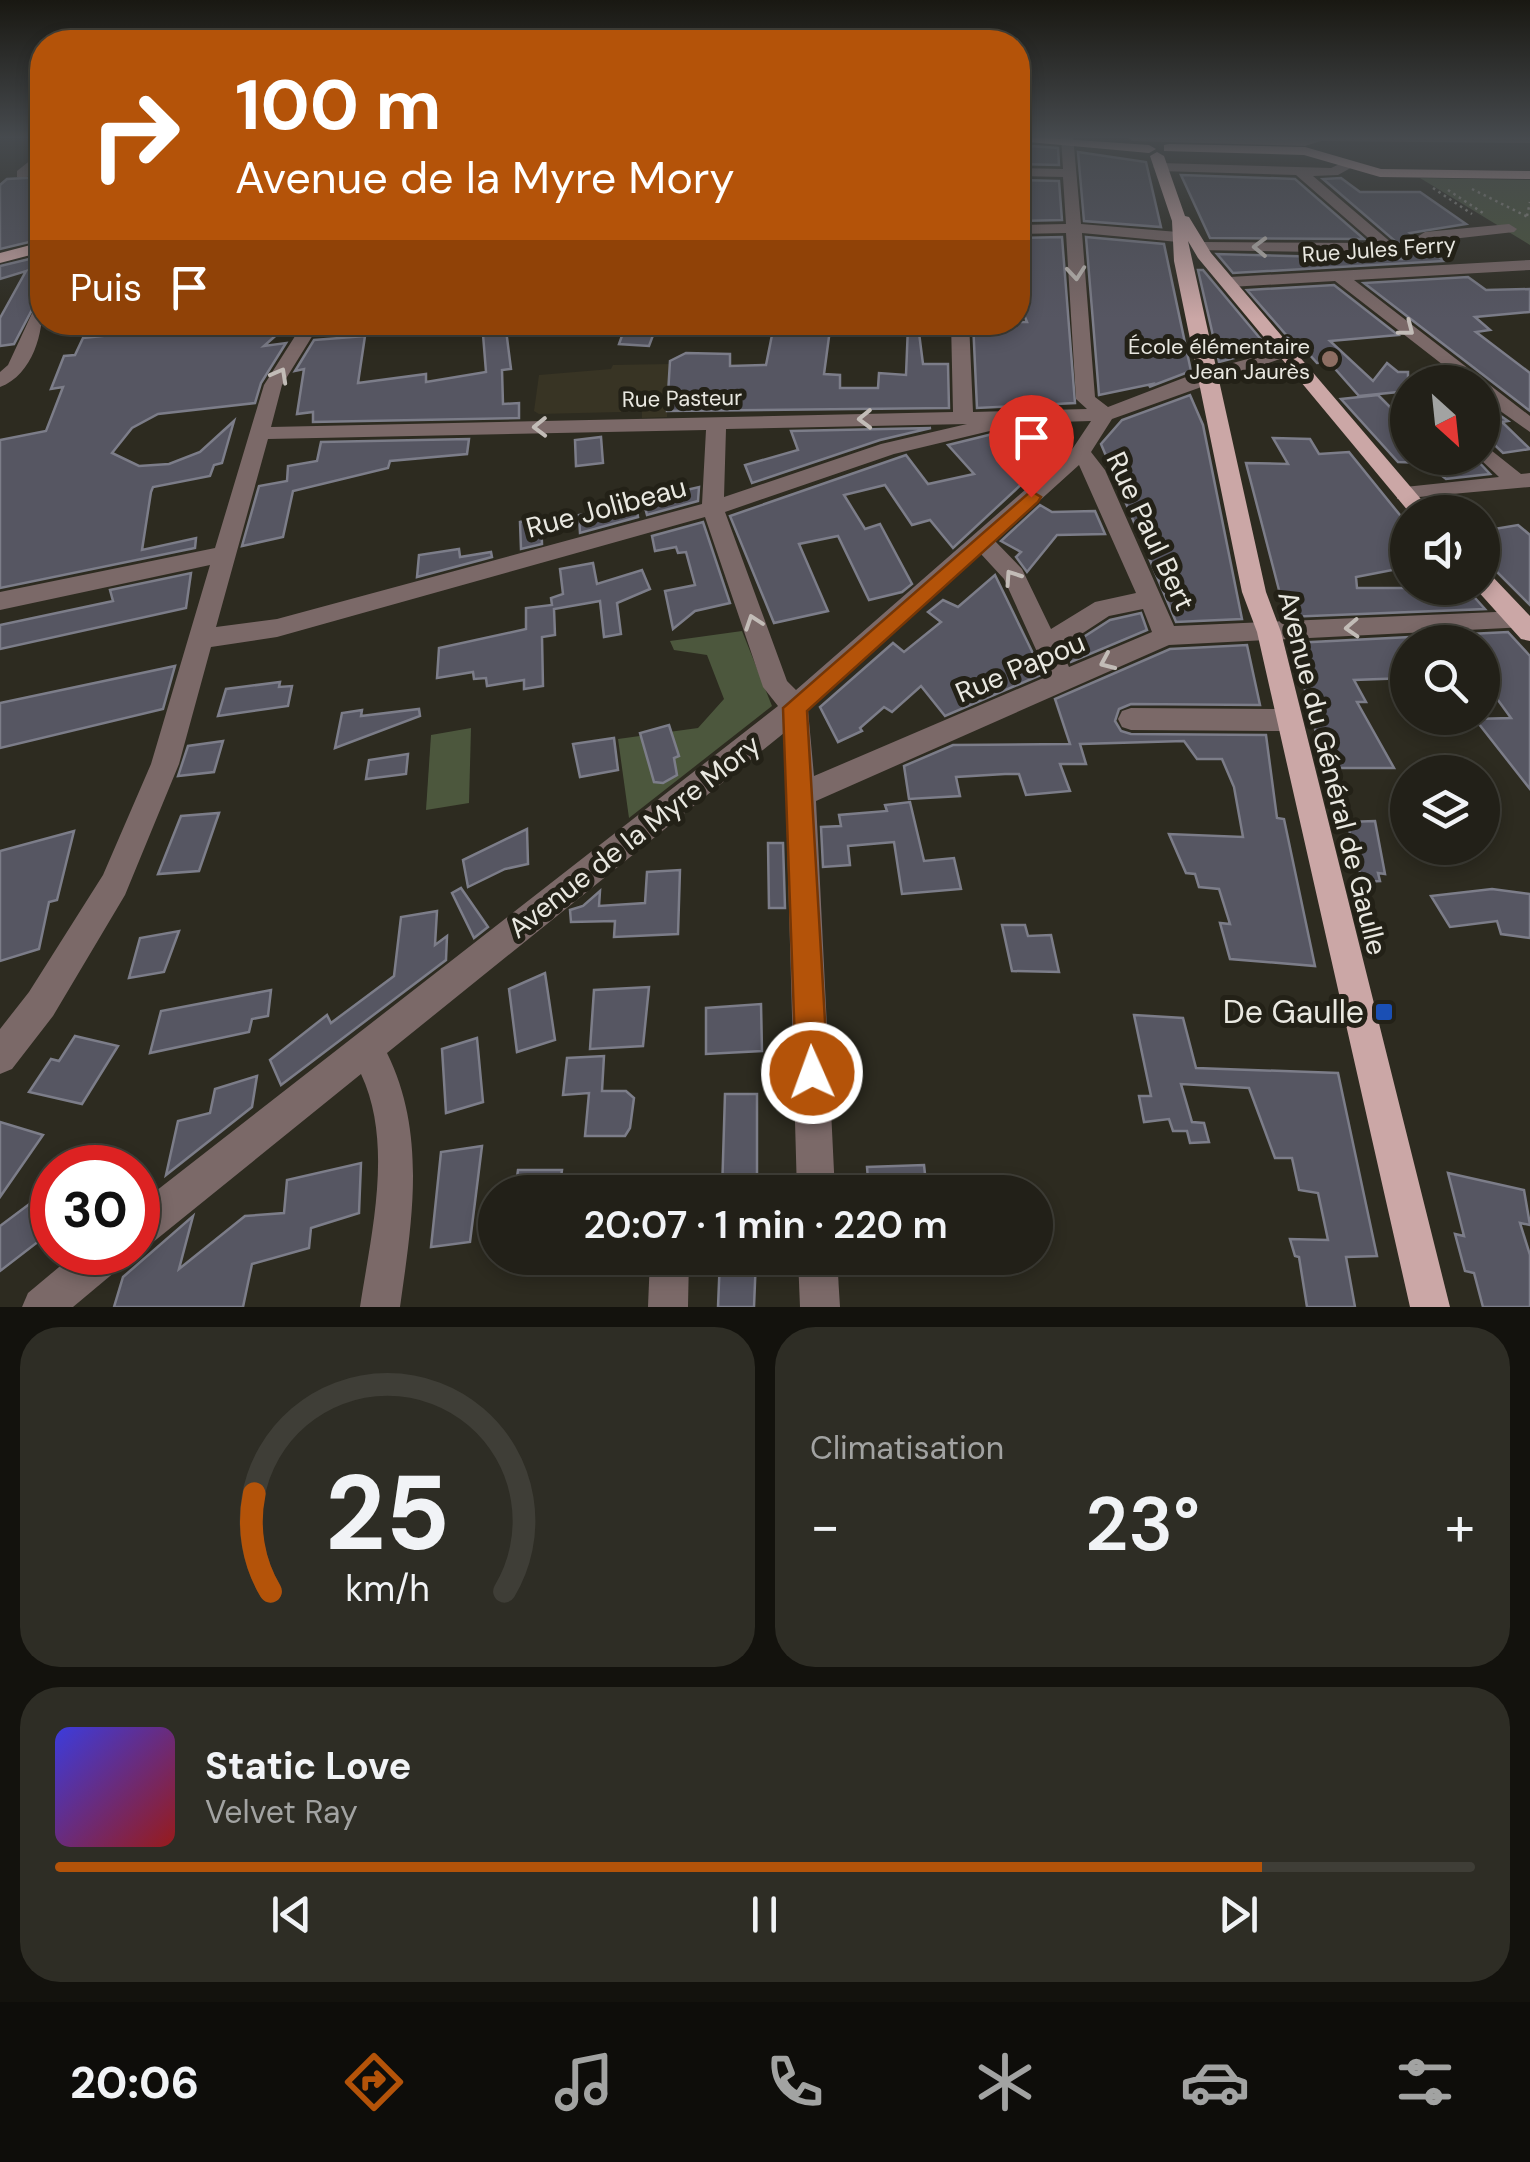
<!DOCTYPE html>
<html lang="fr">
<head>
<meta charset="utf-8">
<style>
  body { margin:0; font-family:"DM Sans",sans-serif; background:#2e2d25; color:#f1f3f6; height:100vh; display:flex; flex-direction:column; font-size:38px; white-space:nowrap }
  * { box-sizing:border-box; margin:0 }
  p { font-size:32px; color:#a2a3a2 }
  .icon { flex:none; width:55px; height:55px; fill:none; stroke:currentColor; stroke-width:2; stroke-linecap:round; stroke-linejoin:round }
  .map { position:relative; height:1307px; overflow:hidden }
  .sheet { display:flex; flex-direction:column; gap:20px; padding:20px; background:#13120d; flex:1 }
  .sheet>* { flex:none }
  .banner { position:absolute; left:30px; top:30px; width:1000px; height:305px; border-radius:40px; box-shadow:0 5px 15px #0003,0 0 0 2px #3f3e37; background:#b45309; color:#fff; overflow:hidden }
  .needle { width:65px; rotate:153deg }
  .fabs { position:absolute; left:1390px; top:365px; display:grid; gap:20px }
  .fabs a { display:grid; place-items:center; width:110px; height:110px; border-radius:50%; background:#222018; box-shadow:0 5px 15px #0003,0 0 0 2px #3f3e37; font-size:50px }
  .speed { position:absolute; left:30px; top:1145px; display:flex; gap:20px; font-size:50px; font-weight:700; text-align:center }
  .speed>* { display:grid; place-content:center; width:130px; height:130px; border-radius:50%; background:#222018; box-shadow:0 5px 15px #0003,0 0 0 2px #3f3e37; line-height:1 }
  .speed .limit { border:15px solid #d22; background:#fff; color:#111 }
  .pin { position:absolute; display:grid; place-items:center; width:85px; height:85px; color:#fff; margin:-102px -42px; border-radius:50% 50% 50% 0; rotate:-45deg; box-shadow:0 0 10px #0007 }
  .pin .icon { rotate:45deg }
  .me { position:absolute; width:110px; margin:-55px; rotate:358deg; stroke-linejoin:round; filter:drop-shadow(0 0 8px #0008) }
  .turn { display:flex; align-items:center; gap:35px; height:210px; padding:0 40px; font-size:45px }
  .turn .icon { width:130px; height:130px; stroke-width:2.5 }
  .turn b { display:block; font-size:70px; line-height:85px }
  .then { display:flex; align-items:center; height:95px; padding:0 40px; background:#0003; gap:20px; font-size:38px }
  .big { font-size:75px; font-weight:600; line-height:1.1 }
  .sheet .tile { flex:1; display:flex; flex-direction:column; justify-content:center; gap:15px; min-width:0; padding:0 35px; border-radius:40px; background:#2e2d25 }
  .sheet .dial { align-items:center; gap:0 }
  .dial svg { height:260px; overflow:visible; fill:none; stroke:#3f3e37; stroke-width:7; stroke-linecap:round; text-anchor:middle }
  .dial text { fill:#f1f3f6; stroke:none }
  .song { display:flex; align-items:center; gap:30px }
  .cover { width:120px; height:120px; border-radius:15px; background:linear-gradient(135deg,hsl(240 70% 55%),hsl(0 70% 35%)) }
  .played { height:10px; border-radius:5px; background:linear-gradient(90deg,#b45309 85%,#3f3e37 85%) }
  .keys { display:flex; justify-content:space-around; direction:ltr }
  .heat { display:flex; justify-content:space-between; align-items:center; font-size:55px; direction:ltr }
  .sheet .tiles { flex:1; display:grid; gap:20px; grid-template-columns:1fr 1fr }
  .tile:last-child { grid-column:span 2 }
  .trip { position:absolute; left:478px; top:1175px; width:575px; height:100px; border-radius:50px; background:#222018; box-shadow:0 5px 15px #0003,0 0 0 2px #3f3e37; font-weight:600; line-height:100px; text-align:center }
  .dock { display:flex; height:160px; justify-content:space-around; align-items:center; background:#0e0d0a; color:#a2a3a2 }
  .dock .icon { width:70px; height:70px }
  .dock .selected { color:#b45309 }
  .dock b { font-size:45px; color:#f1f3f6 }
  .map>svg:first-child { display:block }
  .built { fill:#383424 }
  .green { fill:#4c573d }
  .building { fill:#565662; stroke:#7c7d89; stroke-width:2.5 }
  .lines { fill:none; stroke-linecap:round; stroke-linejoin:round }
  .path { stroke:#929188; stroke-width:2.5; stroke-dasharray:2.5 4; stroke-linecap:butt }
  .minor { fill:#7b6968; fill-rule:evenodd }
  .major { fill:#cba7a6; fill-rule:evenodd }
  .oneway { stroke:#c2bcb7 }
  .route { fill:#b45309; stroke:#753606; stroke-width:2.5 }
  .education-dot { fill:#8d6e63; stroke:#232117; stroke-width:4 }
  .transit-dot { fill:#1a4fb4; stroke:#232117; stroke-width:4 }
  .labels { text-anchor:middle; stroke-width:10; stroke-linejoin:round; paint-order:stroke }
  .far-street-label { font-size:22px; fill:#e9e8e1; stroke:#232117 }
  .far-poi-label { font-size:22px; fill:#e9e8e1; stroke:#232117; text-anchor:end }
  .street-label { font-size:28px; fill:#e9e8e1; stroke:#232117 }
  .near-poi-label { font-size:32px; fill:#e9e8e1; stroke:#232117; text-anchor:end }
</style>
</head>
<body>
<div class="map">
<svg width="1530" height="1307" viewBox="0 0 1530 1307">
  <rect width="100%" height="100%" fill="#2d2b20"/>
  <polygon class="built" points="670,364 667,417 642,418 642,403 622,403 621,412 539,414 534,411 539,375 611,369 613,365"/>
  <g class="green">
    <polygon points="1420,178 1530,180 1530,245"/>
    <polygon points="742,631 772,706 629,818 618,739 698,728 724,699 707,655 674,650 670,641"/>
    <polygon points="471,728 469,803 426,810 431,735"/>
  </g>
  <g class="building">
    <polygon points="1018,145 1058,148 1059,165 1018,164"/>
    <polygon points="1078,152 1146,162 1161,227 1084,221"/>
    <polygon points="1181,175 1295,179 1364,239 1210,238"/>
    <polygon points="42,177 42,239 0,249 0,185 7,179"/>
    <polygon points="1341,178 1360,192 1420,192 1466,224 1410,233 1444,261 1233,273 1217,254 1402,259 1402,247 1323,179"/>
    <polygon points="1018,180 1059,181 1062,220 1018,221"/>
    <polygon points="1062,237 1075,403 977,408 973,322 1027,322 1018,300 1025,292 1018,238"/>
    <polygon points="1086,237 1164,244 1191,371 1149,387 1152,384 1099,395"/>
    <polygon points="42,256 35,304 14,344 0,346 0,318 26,271 0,279 0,266"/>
    <polygon points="1198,270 1203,270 1269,349 1219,362"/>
    <polygon points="1468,277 1486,290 1530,289 1530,312 1475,317 1490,330 1476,332 1530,373 1530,411 1364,283"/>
    <polygon points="1334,285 1398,335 1330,341 1373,381 1387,363 1398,372 1408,372 1408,391 1359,396 1329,362 1317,363 1300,344 1294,344 1247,290"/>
    <polygon points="139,322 291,322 264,346 286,343 261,383 255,403 158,414 132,428 112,453 139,466 169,464 200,452 234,421 222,463 214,465 210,476 153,487 151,492 142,550 196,538 195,548 0,588 0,440 46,431 63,387 51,389 64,356 75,355 83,338 130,333"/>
    <polygon points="482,322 505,322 511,369 502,370 503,404 519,403 519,418 313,422 313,412 297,414 304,369 295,371 314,340 365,336 358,383 426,374 426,382 486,372"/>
    <polygon points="627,322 658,322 649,346 619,344"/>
    <polygon points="787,322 831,322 824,374 840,375 840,388 878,388 879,373 906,375 908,326 918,325 923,364 948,364 949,408 667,411 670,361 686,353 730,354 730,366 766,365 774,325"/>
    <polygon points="1190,395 1203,425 1242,619 1176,622 1101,444 1122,420"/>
    <polygon points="1378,395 1408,425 1408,458 1475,458 1490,474 1446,479 1426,463 1398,462 1341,399"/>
    <polygon points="1482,403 1508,421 1502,422 1530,449 1503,453 1482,433"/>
    <polygon points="931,428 880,440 752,483 745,465 798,450 791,431"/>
    <polygon points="1017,428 1041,466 953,548 930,520 912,525 885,485 844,495 865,529 880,524 912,584 902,592 869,600 838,536 799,544 828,611 774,623 730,516 906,455 928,484 974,474 948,445"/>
    <polygon points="601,437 603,463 576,466 575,440"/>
    <polygon points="1273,438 1310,439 1319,454 1349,452 1408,525 1408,567 1356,577 1357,588 1466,588 1485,609 1286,617 1246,463 1288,464"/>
    <polygon points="469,439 467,454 390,461 388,468 293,491 283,537 242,546 259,486 287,481 288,466 317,461 321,442"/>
    <polygon points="699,487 698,501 647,515 643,500"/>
    <polygon points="1040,505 1052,512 1095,511 1105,534 1057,535 1027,572 1016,557 1021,552 1001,541"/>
    <polygon points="636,506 638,517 580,533 579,515"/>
    <polygon points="541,516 542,544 521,549 520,522"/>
    <polygon points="703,522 730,603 695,611 673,629 665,591 695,585 686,552 678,553 676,547 655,551 652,536"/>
    <polygon points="1518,525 1530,535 1530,605 1482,557 1482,531"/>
    <polygon points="459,549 460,557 491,552 492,557 417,577 419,555"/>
    <polygon points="593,563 597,584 642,570 650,589 617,603 621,634 604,637 600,601 554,609 555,635 542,637 543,686 524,689 524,680 487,686 486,678 474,679 473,672 437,678 439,648 526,629 526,608 552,605 551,598 563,594 560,569"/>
    <polygon points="191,573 186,608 0,649 0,625 113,601 110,590"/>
    <polygon points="995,575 1043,674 945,716 921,686 892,712 884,707 860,728 862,731 838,742 820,707 893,643 904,652 941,622 928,612 943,600 958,607"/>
    <polygon points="1141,613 1147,630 1071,662 1065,649 1110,620"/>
    <polygon points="1508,632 1530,656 1530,789 1475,719 1511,718 1482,678 1482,642 1408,642 1408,678 1354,680 1366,702 1357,702 1394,768 1325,768 1293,643"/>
    <polygon points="1247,645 1260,705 1131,704 1119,709 1115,721 1121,731 1131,734 1266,735 1277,818 1284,819 1315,966 1230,959 1220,923 1230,924 1219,889 1199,887 1195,874 1186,873 1169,834 1243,837 1234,787 1222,759 1197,759 1184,741 1080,744 1086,764 1060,764 1070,791 1026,795 1019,774 1005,774 956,777 960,796 909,799 904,766 953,745 1070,744 1055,699 1170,649"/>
    <polygon points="175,666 163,709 0,748 0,703"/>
    <polygon points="280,682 279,687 292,686 288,706 218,716 226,689"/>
    <polygon points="419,709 420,716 335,748 342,713 362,710 361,716"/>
    <polygon points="669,725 679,756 674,758 677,775 663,783 654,782 640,733"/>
    <polygon points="614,738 618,770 580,777 573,744"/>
    <polygon points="223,741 214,772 178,776 188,746"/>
    <polygon points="408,754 406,774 366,779 369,760"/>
    <polygon points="910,802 924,861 954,858 961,889 902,894 894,842 848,846 850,865 823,867 821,827 841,826 839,815 887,811 885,805"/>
    <polygon points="219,813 199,871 158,874 181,816"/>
    <polygon points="1375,821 1385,874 1378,873 1380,881 1362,882 1347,822"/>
    <polygon points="527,829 528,864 505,869 468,887 463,860"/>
    <polygon points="74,831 57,900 49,902 39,949 0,961 0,851"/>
    <polygon points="768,843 783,843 785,908 769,908"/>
    <polygon points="680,870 678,934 614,937 615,921 571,922 570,910 583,906 600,891 599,906 645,903 647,872"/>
    <polygon points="461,888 488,927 474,938 452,893"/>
    <polygon points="1492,889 1530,894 1530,938 1501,934 1497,921 1450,927 1431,896"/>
    <polygon points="437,911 435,945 447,936 446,960 281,1085 270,1060 327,1015 331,1023 394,976 401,917"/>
    <polygon points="1002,925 1025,925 1028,936 1051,935 1059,972 1012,971"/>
    <polygon points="179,931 164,972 129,978 140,938"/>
    <polygon points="545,973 555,1040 517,1052 509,989"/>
    <polygon points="649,987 643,1046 590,1049 594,990"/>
    <polygon points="271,990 268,1016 252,1019 249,1032 150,1053 161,1011"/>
    <polygon points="761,1004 762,1051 706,1054 706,1008"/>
    <polygon points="1134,1015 1183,1018 1196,1068 1338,1073 1377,1256 1346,1257 1355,1307 1307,1307 1299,1257 1295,1256 1290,1239 1328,1240 1318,1193 1299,1190 1292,1158 1275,1158 1249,1088 1181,1084 1192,1122 1204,1123 1209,1142 1190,1143 1187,1131 1173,1131 1169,1119 1144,1122 1139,1096 1151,1096"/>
    <polygon points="75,1036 118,1046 82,1104 29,1092 51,1059 59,1061"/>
    <polygon points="477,1038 483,1102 446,1113 442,1049"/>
    <polygon points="604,1056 602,1091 626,1091 634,1098 630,1128 625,1136 585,1136 589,1093 563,1095 567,1058"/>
    <polygon points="257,1076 252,1107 166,1175 178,1121 210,1113 215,1089"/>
    <polygon points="725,1094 757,1094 757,1192 722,1192"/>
    <polygon points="0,1122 43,1135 0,1197"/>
    <polygon points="482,1146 470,1242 431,1247 441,1152"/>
    <polygon points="361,1163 359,1213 311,1228 309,1248 252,1264 243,1307 114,1307 123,1277 193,1216 179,1269 245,1216 284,1213 287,1180"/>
    <polygon points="924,1165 927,1192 869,1192 867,1167"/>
    <polygon points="518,1170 562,1170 559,1192 515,1192"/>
    <polygon points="1448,1173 1524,1190 1530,1225 1520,1223 1530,1255 1530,1307 1483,1307 1474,1273 1465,1271 1455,1234 1464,1236"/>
    <polygon points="48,1190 52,1231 0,1271 0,1226"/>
    <polygon points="720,1258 756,1258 754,1307 718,1307"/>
  </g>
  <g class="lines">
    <g class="path">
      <polyline points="1433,188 1472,214"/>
      <polyline points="1472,189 1530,218"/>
      <polyline points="1448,190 1486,215"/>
      <polyline points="1527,216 1530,202"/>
    </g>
    <g class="minor">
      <path d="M1061,136H1073L1081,224L1178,232L1186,237L1178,242L1082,233L1095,397L1108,407L1199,372L1285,349L1294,354L1112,419L1091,452L1105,470L1174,626L1519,611L1530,618L1528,627L1169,645L816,801L835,1192H797L784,733L387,1053C427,1134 412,1221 400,1307H360C371,1234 394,1144 361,1074L152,1243L138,1248V1205L778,706L763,687L705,517L277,637L211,647L179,764L125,895L53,1016L12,1069L0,1074V1029L29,992L103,875L151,764L210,565L0,610V592L215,548L264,385L304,322H321L282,385L271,427L953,412L951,322H969L973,412L1087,409L1076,399L1066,233L1018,234V225L1066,224L1063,177L1018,176V168L1063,169ZM1091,421L1073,448L796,690L787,681L725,512L894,454L1023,423ZM967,424L881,444L724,497L726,429ZM706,430L702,504L277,619L216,627L268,439ZM1079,465L1136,593L1095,602L1051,629L1022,569L995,541ZM981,554L1004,579L1048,676L814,776L808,710ZM1143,609L1152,632L1069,667L1060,648L1109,616Z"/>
      <polygon points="1126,136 1530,136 1530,143 1321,141 1305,146 1132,141"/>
      <polygon points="42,151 42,162 27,177 17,177 17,171"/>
      <polygon points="1344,162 1356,165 1338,175 1313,176 1400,250 1400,256 1384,253 1196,250 1196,244 1201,242 1374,243 1296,175 1160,171 1153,167 1160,163 1331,168"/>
      <polygon points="1509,224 1517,229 1514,232 1425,242 1417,237 1425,232"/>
      <polygon points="1530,260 1530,270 1354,280 1530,416 1530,432 1482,398 1482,382 1465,382 1335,281 1230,287 1222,282 1230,277"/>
      <path d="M42,304C44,331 33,375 0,387V372L8,365L34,309Z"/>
      <polygon points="1482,443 1521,474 1530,473 1530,487 1397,499 1397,489 1405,487 1499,477 1479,458 1482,458"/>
      <polygon points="1131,708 1289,709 1298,712 1302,720 1298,728 1289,731 1131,730 1122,727 1118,719 1122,711"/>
      <polygon points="77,1252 127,1252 122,1266 73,1307 22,1307 28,1293"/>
      <polygon points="650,1258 689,1258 688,1307 648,1307"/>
      <polygon points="798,1258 837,1258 840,1307 800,1307"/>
    </g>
    <g class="major">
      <polygon points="1018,136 1149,145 1156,149 1149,153 1018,141"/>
      <polygon points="1169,144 1305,147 1381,169 1530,171 1530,179 1380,177 1304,155 1164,151 1164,145"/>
      <polygon points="1157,152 1164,156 1185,216 1189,217 1211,253 1432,512 1409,512 1198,258 1188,241 1266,592 1281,632 1450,1307 1410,1307 1257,632 1242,592 1174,261 1172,221 1150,156"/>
      <polygon points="42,242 42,252 0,263 0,253"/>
      <polygon points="1482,572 1490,574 1530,616 1530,641 1521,639 1475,588 1482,588"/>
    </g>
  </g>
  <defs><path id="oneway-chevron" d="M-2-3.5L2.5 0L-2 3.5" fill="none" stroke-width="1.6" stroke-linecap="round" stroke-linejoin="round" transform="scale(2.5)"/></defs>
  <g class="oneway">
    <use href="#oneway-chevron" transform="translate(1260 247) rotate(-179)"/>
    <use href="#oneway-chevron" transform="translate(1076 273) rotate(85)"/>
    <use href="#oneway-chevron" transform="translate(1407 329) rotate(38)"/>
    <use href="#oneway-chevron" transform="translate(280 375) rotate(-61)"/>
    <use href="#oneway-chevron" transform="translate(865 419) rotate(179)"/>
    <use href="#oneway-chevron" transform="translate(540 427) rotate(179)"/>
    <use href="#oneway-chevron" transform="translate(1012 577) rotate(-124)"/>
    <use href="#oneway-chevron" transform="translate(753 622) rotate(-109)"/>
    <use href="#oneway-chevron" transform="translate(1352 628) rotate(177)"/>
    <use href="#oneway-chevron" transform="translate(1107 662) rotate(156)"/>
  </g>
  <linearGradient id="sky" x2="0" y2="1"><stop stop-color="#191812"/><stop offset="0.43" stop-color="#464a4e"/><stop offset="1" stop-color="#464a4e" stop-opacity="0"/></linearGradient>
  <rect width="1530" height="319" fill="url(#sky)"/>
  <polygon class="route" points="1031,491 1041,497 1038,502 807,711 828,1073 823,1084 812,1089 801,1084 796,1073 783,708"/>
  <circle class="education-dot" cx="1330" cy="359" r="10"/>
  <rect class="transit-dot" x="1374" y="1002" width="20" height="20" rx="5"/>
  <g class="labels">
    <g class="far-street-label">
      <text transform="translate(1379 249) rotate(-4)" y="8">Rue Jules Ferry</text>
      <text transform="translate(682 398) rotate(-1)" y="8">Rue Pasteur</text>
    </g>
    <g class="far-poi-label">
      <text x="1310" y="354">École élémentaire<tspan x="1310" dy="25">Jean Jaurès</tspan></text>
    </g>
    <g class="street-label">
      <text transform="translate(606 507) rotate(-15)" y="10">Rue Jolibeau</text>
      <text transform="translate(1151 531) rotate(65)" y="10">Rue Paul Bert</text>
      <text transform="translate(1020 667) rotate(-23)" y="10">Rue Papou</text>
      <text transform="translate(1333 773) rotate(76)" y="10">Avenue du Général de Gaulle</text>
      <text transform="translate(634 836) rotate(-38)" y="10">Avenue de la Myre Mory</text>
    </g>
    <g class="near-poi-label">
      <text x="1364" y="1023">De Gaulle</text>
    </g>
  </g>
</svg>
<div class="fabs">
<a><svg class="needle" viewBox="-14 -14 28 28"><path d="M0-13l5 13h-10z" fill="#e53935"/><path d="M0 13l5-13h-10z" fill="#a2a3a2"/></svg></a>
<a><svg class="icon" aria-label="sound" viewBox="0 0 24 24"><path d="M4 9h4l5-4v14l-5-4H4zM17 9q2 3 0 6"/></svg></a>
<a><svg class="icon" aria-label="search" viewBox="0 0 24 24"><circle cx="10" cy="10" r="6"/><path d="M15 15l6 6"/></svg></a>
<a><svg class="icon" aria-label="layers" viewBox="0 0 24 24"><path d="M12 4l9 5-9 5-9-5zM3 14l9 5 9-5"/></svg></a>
</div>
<div class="speed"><div class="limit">30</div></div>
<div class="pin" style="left:1031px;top:497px;background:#d93025"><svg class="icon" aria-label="arrive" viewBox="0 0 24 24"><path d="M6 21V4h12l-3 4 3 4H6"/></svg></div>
<svg class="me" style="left:812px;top:1073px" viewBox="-20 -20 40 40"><circle r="17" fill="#b45309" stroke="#fff" stroke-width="3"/><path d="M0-11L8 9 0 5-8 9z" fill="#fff"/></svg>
<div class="trip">20:07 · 1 min · 220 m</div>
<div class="banner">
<div class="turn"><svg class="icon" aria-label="right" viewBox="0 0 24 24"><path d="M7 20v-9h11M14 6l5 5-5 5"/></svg><div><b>100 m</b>Avenue de la Myre Mory</div></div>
<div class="then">Puis<svg class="icon" aria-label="arrive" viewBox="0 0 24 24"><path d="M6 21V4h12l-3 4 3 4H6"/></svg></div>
</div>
</div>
<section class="sheet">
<div class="tiles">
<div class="tile dial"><svg viewBox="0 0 100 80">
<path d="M14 69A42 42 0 1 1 86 69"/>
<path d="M14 69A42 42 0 0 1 9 39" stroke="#b45309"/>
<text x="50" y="56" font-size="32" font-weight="700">25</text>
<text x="50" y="72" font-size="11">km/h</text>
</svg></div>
<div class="tile"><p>Climatisation</p>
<div class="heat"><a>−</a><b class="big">23°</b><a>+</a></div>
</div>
<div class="tile">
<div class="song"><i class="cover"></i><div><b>Static Love</b><p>Velvet Ray</p></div></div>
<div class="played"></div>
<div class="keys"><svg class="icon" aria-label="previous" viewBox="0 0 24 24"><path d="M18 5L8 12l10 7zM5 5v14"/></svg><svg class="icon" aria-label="pause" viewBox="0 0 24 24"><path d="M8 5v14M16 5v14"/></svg><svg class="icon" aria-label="next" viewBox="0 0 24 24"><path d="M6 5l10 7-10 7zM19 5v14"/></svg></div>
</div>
</div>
</section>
<nav class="dock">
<b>20:06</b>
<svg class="icon selected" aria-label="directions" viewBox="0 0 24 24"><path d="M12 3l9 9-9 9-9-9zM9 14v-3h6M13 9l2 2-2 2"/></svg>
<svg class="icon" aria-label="music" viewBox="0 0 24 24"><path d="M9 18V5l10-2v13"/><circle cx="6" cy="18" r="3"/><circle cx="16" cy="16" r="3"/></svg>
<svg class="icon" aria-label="phone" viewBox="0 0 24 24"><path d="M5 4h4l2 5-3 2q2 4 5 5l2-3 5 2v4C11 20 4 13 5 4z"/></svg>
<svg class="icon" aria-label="climate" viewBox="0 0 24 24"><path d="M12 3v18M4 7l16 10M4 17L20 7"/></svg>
<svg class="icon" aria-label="car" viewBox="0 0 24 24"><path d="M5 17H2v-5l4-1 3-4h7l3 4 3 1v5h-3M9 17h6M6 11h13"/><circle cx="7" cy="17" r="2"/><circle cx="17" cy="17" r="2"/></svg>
<svg class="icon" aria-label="filters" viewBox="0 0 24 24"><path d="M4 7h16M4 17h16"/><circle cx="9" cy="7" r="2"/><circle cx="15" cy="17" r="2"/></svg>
</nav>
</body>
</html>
